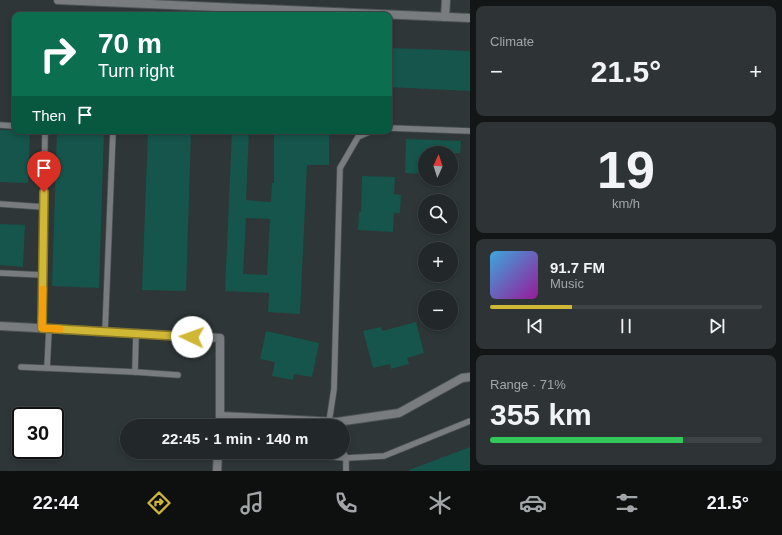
<!DOCTYPE html>
<html lang="en">
<head>
<meta charset="utf-8">
<style>
  body { margin:0; font-family:Helvetica,sans-serif; background:#2e3435; color:#f1f3f6; height:100vh; display:flex; flex-direction:column; font-size:15px; white-space:nowrap }
  * { box-sizing:border-box; margin:0 }
  p { font-size:13px; color:#a2a6a8 }
  .icon { flex:none; width:22px; height:22px; fill:none; stroke:currentColor; stroke-width:2; stroke-linecap:round; stroke-linejoin:round }
  .map { position:relative; flex:1; overflow:hidden }
  .details { display:flex; flex-direction:column; gap:6px; padding:6px; background:#131617; width:312px }
  .details>* { flex:none }
  .guide { position:absolute; left:12px; top:12px; width:380px; height:122px; border-radius:8px; box-shadow:0 2px 6px #0003,0 0 0 1px #3f4446; background:#0b6e4f; color:#fff; overflow:hidden }
  .needle { width:26px; rotate:3deg }
  .controls { position:absolute; left:418px; top:146px; display:grid; gap:8px }
  .controls a { display:grid; place-items:center; width:40px; height:40px; border-radius:50%; background:#222829; box-shadow:0 2px 6px #0003,0 0 0 1px #3f4446; font-size:20px }
  .speed { position:absolute; left:12px; top:407px; display:flex; gap:8px; font-size:20px; font-weight:700; text-align:center }
  .speed>* { display:grid; place-content:center; width:52px; height:52px; border-radius:50%; background:#222829; box-shadow:0 2px 6px #0003,0 0 0 1px #3f4446; line-height:1 }
  .speed .limit { border:2px solid #111; border-radius:6px; background:#fff; color:#111 }
  .pin { position:absolute; display:grid; place-items:center; width:34px; height:34px; color:#fff; margin:-41px -17px; border-radius:50% 50% 50% 0; rotate:-45deg; box-shadow:0 0 4px #0007 }
  .pin .icon { rotate:45deg }
  .me { position:absolute; width:44px; margin:-22px; rotate:273deg; stroke-linejoin:round; filter:drop-shadow(0 0 3px #0008) }
  .turn { display:flex; align-items:center; gap:14px; height:84px; padding:0 20px; font-size:18px }
  .turn .icon { width:52px; height:52px; stroke-width:2.5 }
  .turn b { display:block; font-size:28px; line-height:34px }
  .then { display:flex; align-items:center; height:38px; padding:0 20px; background:#0003; gap:8px; font-size:15px }
  .big { font-size:30px; font-weight:700; line-height:1.1 }
  .details .widget { flex:1; display:flex; flex-direction:column; justify-content:center; gap:6px; min-width:0; padding:0 14px; border-radius:8px; background:#2e3435 }
  .details .dial { align-items:center; gap:0 }
  .dial b { font-size:52px; line-height:1 }
  .song { display:flex; align-items:center; gap:12px }
  .cover { width:48px; height:48px; border-radius:6px; background:linear-gradient(135deg,hsl(200 70% 55%),hsl(300 70% 35%)) }
  .played { height:4px; border-radius:2px; background:linear-gradient(90deg,#d1b736 30%,#3f4446 30%) }
  .keys { display:flex; justify-content:space-around; direction:ltr }
  .heat { display:flex; justify-content:space-between; align-items:center; font-size:22px; direction:ltr }
  .charge { height:6px; border-radius:3px; background:linear-gradient(90deg,#34c759 71%,#3f4446 0) }
  .trip { position:absolute; left:120px; top:419px; width:230px; height:40px; border-radius:20px; background:#222829; box-shadow:0 2px 6px #0003,0 0 0 1px #3f4446; font-weight:700; line-height:40px; text-align:center }
  .menu { display:flex; height:64px; justify-content:space-around; align-items:center; background:#0e1010; color:#a2a6a8 }
  .menu .icon { width:28px; height:28px }
  .menu .on { color:#d1b736 }
  .menu b { font-size:18px; color:#f1f3f6 }
  main { display:flex; flex:1; min-height:0 }
  .map>svg:first-child { display:block }
  .building { fill:#15554b; fill-rule:evenodd }
  .lines { fill:none; stroke-linecap:round; stroke-linejoin:round }
  .service-casing { stroke:#4c5354; stroke-width:7 }
  .minor-casing { stroke:#4c5354; stroke-width:10 }
  .service { stroke:#787c7e; stroke-width:5.5 }
  .minor { stroke:#787c7e; stroke-width:8 }
  .route-casing { stroke:#887723; stroke-width:10 }
  .route { stroke:#d1b736; stroke-width:7 }
  .slow { stroke:#f59e0b; stroke-width:7 }
</style>
</head>
<body>
<main>
<div class="map">
<svg width="470" height="471" viewBox="0 0 470 471">
  <rect width="100%" height="100%" fill="#2e3637"/>
  <g class="building">
    <polygon points="390,48 470,51 470,91 389,87"/>
    <polygon points="0,130 30,131 28,183 0,182"/>
    <polygon points="57,131 104,131 99,288 52,286"/>
    <polygon points="148,131 191,131 186,291 142,290"/>
    <path d="M232,131H249L246,200L271,202L272,183H274V131H329V165H307L300,314L268,312L269,293L225,291ZM246,218L270,219L267,275L243,274Z"/>
    <polygon points="406,139 461,141 460,153 425,153 425,174 405,173"/>
    <polygon points="362,176 395,177 394,194 401,195 400,213 394,213 393,232 358,230 359,212 361,212"/>
    <polygon points="0,224 25,225 23,267 0,265"/>
    <polygon points="416,322 424,353 407,358 409,364 391,369 390,364 373,368 363,331 381,327 382,331"/>
    <polygon points="266,331 319,343 312,377 294,374 293,380 272,376 275,362 260,359"/>
    <polygon points="470,447 470,471 409,471 409,470"/>
  </g>
  <g class="lines">
    <g class="service-casing">
      <g id="service">
        <polyline points="0,125 15,126"/>
        <polyline points="389,128 470,131"/>
        <polyline points="0,204 44,207"/>
        <polyline points="0,273 43,275"/>
        <polyline points="42,328 45,131"/>
        <polyline points="105,332 113,131"/>
        <polyline points="21,367 135,372 136,334"/>
        <polyline points="47,368 49,329"/>
        <polyline points="135,372 178,375"/>
        <polyline points="331,426 329,422 334,389 340,168 358,137 371,131"/>
        <polyline points="272,452 346,458 384,456 470,421"/>
        <polyline points="343,452 346,458 346,471"/>
      </g>
    </g>
    <g class="minor-casing">
      <g id="minor">
        <polyline points="58,0 470,18"/>
        <polyline points="445,17 446,0"/>
        <polyline points="0,326 220,338 220,426"/>
        <polyline points="220,416 337,422 399,413 462,378 470,377"/>
        <polyline points="217,471 218,452"/>
      </g>
    </g>
    <use href="#service" class="service"/>
    <use href="#minor" class="minor"/>
  </g>
  <g class="lines">
    <g class="route-casing">
      <polyline id="route" points="44,192 42,328 192,337"/>
    </g>
    <use href="#route" class="route"/>
    <polyline class="slow" points="43,289 42,328 60,329"/>
  </g>
</svg>
<div class="controls">
<a><svg class="needle" viewBox="-14 -14 28 28"><path d="M0-13l5 13h-10z" fill="#e53935"/><path d="M0 13l5-13h-10z" fill="#a2a6a8"/></svg></a>
<a><svg class="icon" aria-label="search" viewBox="0 0 24 24"><circle cx="10" cy="10" r="6"/><path d="M15 15l6 6"/></svg></a>
<a>+</a>
<a>−</a>
</div>
<div class="speed"><div class="limit">30</div></div>
<div class="pin" style="left:44px;top:192px;background:#d93025"><svg class="icon" aria-label="arrive" viewBox="0 0 24 24"><path d="M6 21V4h12l-3 4 3 4H6"/></svg></div>
<svg class="me" style="left:192px;top:337px" viewBox="-20 -20 40 40"><circle r="19" fill="#fff"/><path d="M0-13L10 11 0 6-10 11z" fill="#d1b736"/></svg>
<div class="trip">22:45 · 1 min · 140 m</div>
<div class="guide">
<div class="turn"><svg class="icon" aria-label="right" viewBox="0 0 24 24"><path d="M7 20v-9h11M14 6l5 5-5 5"/></svg><div><b>70 m</b>Turn right</div></div>
<div class="then">Then<svg class="icon" aria-label="arrive" viewBox="0 0 24 24"><path d="M6 21V4h12l-3 4 3 4H6"/></svg></div>
</div>
</div>
<section class="details">
<div class="widget"><p>Climate</p>
<div class="heat"><a>−</a><b class="big">21.5°</b><a>+</a></div>
</div>
<div class="widget dial"><b>19</b><p>km/h</p></div>
<div class="widget">
<div class="song"><i class="cover"></i><div><b>91.7 FM</b><p>Music</p></div></div>
<div class="played"></div>
<div class="keys"><svg class="icon" aria-label="previous" viewBox="0 0 24 24"><path d="M18 5L8 12l10 7zM5 5v14"/></svg><svg class="icon" aria-label="pause" viewBox="0 0 24 24"><path d="M8 5v14M16 5v14"/></svg><svg class="icon" aria-label="next" viewBox="0 0 24 24"><path d="M6 5l10 7-10 7zM19 5v14"/></svg></div>
</div>
<div class="widget"><p>Range · 71%</p><b class="big">355 km</b><div class="charge"></div></div>
</section>
</main>
<nav class="menu">
<b>22:44</b>
<svg class="icon on" aria-label="directions" viewBox="0 0 24 24"><path d="M12 3l9 9-9 9-9-9zM9 14v-3h6M13 9l2 2-2 2"/></svg>
<svg class="icon" aria-label="music" viewBox="0 0 24 24"><path d="M9 18V5l10-2v13"/><circle cx="6" cy="18" r="3"/><circle cx="16" cy="16" r="3"/></svg>
<svg class="icon" aria-label="phone" viewBox="0 0 24 24"><path d="M5 4h4l2 5-3 2q2 4 5 5l2-3 5 2v4C11 20 4 13 5 4z"/></svg>
<svg class="icon" aria-label="climate" viewBox="0 0 24 24"><path d="M12 3v18M4 7l16 10M4 17L20 7"/></svg>
<svg class="icon" aria-label="car" viewBox="0 0 24 24"><path d="M5 17H2v-5l4-1 3-4h7l3 4 3 1v5h-3M9 17h6M6 11h13"/><circle cx="7" cy="17" r="2"/><circle cx="17" cy="17" r="2"/></svg>
<svg class="icon" aria-label="filters" viewBox="0 0 24 24"><path d="M4 7h16M4 17h16"/><circle cx="9" cy="7" r="2"/><circle cx="15" cy="17" r="2"/></svg>
<b>21.5°</b>
</nav>
</body>
</html>
